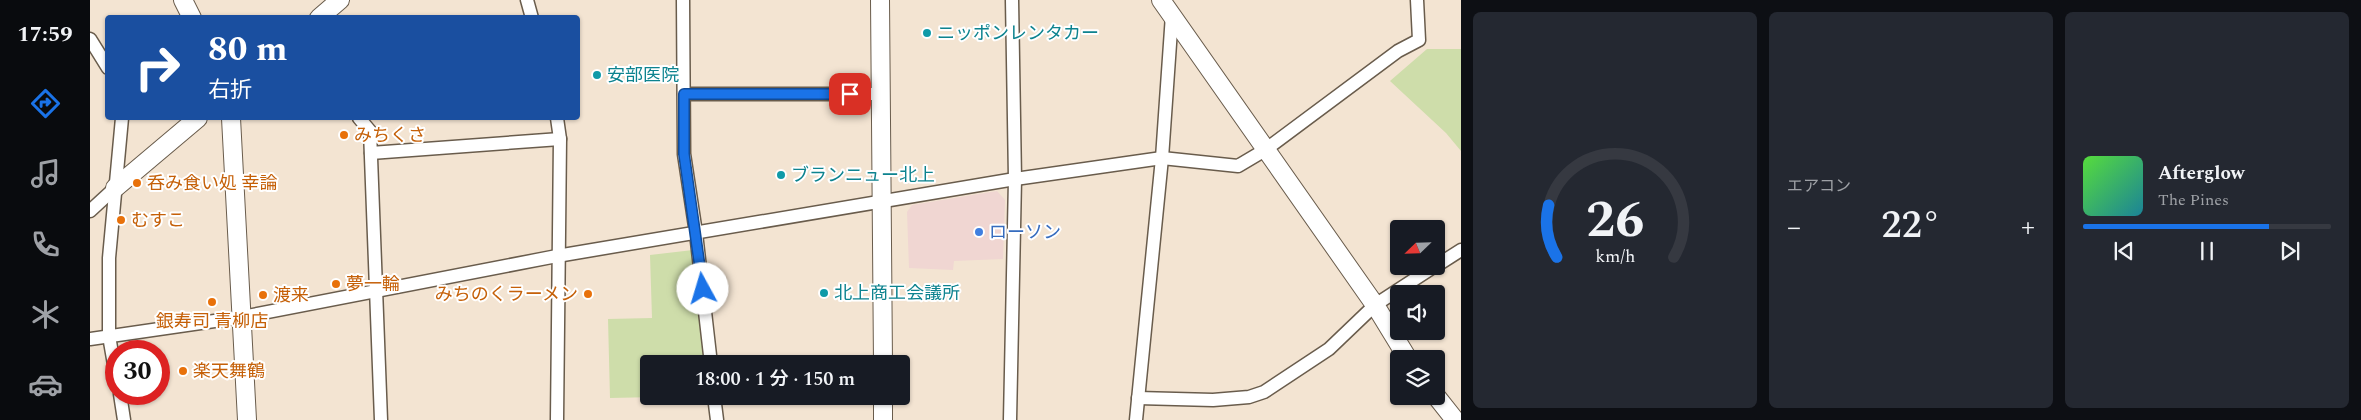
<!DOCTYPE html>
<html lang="ja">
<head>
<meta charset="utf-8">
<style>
  body { margin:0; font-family:Spectral,"Noto Sans JP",serif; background:#242831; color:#f1f3f6; height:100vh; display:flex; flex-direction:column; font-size:19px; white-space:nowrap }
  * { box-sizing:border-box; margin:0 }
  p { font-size:16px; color:#9ea1a6 }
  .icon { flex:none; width:28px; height:28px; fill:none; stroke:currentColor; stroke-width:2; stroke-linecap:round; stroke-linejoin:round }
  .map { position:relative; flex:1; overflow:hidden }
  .side { display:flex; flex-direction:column; gap:12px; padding:12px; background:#0d0f14; width:900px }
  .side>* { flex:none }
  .top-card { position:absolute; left:15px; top:15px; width:475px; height:105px; border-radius:5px; box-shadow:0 1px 4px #0004; background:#1a4fa0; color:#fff; overflow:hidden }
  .needle { width:32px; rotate:247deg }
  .controls { position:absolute; left:1300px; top:220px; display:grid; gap:10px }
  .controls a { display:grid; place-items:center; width:55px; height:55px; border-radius:5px; background:#171b24; box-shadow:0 1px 4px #0004; font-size:25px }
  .speed { position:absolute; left:15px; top:340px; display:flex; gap:10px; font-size:25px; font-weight:700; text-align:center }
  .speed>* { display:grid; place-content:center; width:65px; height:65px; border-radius:50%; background:#171b24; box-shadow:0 1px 4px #0004; line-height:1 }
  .speed .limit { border:8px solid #d22; background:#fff; color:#111 }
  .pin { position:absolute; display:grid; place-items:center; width:42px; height:42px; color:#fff; margin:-21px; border-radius:10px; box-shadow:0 2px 8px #0006 }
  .me { position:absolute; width:55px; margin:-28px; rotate:354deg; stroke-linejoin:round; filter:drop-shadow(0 0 4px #0008) }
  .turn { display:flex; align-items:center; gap:18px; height:105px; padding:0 20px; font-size:22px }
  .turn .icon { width:65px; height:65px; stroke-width:2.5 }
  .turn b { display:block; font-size:35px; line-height:42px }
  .big { font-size:38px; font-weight:600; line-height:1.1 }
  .side .card { flex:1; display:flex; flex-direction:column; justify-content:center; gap:8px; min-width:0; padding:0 18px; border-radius:8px; background:#242831 }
  .side .dial { align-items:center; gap:0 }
  .dial svg { height:130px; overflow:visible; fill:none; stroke:#363941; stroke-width:7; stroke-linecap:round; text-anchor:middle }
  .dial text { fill:#f1f3f6; stroke:none }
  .song { display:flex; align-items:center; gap:15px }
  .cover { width:60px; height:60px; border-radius:8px; background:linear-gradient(135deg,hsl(110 70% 55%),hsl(190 70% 35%)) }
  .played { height:5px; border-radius:2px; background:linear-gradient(90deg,#1a73e8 75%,#363941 75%) }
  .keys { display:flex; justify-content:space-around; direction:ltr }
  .heat { display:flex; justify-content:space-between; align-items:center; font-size:28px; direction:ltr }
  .side .tiles { flex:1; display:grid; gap:12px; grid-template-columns:repeat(3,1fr) }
  .trip { position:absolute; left:550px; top:355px; width:270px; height:50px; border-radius:5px; background:#171b24; box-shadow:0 1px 4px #0004; font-weight:600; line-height:50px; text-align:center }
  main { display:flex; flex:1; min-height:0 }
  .tabs { display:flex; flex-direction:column; width:90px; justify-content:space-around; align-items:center; background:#090b0e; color:#9ea1a6 }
  .tabs .icon { width:35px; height:35px }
  .tabs .current { color:#1a73e8 }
  .tabs b { font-size:22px; color:#f1f3f6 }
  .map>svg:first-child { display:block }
  .commercial { fill:#f0d6d2 }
  .green { fill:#ceddaa }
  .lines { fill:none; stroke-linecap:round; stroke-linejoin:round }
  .street-casing { stroke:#695c4c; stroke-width:15 }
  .secondary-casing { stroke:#695c4c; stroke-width:20 }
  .street { stroke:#fff; stroke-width:12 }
  .secondary { stroke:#fff; stroke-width:18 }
  .route-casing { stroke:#114b97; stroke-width:12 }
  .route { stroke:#1a73e8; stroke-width:9 }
  .culture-dot { fill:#0f9aa8; stroke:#fff; stroke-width:2 }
  .food-dot { fill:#e8710a; stroke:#fff; stroke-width:2 }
  .shop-dot { fill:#3f7fe0; stroke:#fff; stroke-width:2 }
  .labels { text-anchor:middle; stroke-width:4; stroke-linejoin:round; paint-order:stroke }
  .culture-label { font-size:18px; fill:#0d838f; stroke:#fff; text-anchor:start }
  .food-label { font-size:18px; fill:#c56008; stroke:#fff; text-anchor:start }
  .shop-label { font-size:18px; fill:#366cbe; stroke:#fff; text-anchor:start }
</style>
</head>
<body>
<main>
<nav class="tabs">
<b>17:59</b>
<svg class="icon current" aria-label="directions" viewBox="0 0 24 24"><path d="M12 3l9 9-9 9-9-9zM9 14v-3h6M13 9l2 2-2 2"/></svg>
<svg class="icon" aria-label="music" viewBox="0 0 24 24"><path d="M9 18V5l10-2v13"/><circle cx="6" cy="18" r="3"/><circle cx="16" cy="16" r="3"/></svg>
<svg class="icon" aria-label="phone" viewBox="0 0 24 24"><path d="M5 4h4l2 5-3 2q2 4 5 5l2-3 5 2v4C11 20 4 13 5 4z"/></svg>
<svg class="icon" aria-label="climate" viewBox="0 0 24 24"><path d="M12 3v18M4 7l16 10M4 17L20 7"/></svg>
<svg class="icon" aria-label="car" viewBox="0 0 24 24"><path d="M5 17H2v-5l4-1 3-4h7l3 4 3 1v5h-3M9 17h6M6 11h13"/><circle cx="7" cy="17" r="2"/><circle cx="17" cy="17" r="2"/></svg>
</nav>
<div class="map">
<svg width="1371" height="420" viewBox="0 0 1371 420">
  <rect width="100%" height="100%" fill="#f3e4d2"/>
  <polygon class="commercial" points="907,191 915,200 913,259 864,261 863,270 819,268 817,212 822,205"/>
  <g class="green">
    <polygon points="1337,49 1371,49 1371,151 1356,133 1300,81"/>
    <polygon points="603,250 614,364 559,364 559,396 613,396 520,398 518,319 562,318 560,255"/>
  </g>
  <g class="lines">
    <g class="street-casing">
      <g id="street">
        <polyline points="437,0 442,18"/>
        <polyline points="593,0 594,154 606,233 621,364"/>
        <polyline points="0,39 18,68"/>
        <polyline points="594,94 791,94"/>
        <polyline points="269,118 280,131 291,420"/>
        <polyline points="281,153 470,139"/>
        <polyline points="0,211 25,188"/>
        <polyline points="1346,266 1371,250"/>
        <polyline points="0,339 152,317 467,256 925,179 1072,158 1148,166 1175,150 1308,51 1329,40 1327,0"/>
        <polyline points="26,376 19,336 19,258 32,118"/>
        <polyline points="30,394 34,420"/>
        <polyline points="624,396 627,420"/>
        <polyline points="1048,398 1123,400 1159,397 1174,392 1239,349 1285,305 1345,266"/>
        <polyline points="467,420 470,139 467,118"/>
        <polyline points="920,420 925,179 922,0"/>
        <polyline points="1046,420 1072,158 1082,15"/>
      </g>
    </g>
    <g class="secondary-casing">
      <g id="secondary">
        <polyline points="93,0 102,18"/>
        <polyline points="790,0 793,364"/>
        <polyline points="1071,0 1285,305 1318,359"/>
        <polyline points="229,18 250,0"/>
        <polyline points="141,118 157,420"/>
        <polyline points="25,188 108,118"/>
        <polyline points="793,396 793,420"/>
        <polyline points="1346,396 1365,420"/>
      </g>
    </g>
    <use href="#street" class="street"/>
    <use href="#secondary" class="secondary"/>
  </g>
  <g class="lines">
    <g class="route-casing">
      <polyline id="route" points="613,289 594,154 594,94 760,94"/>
    </g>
    <use href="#route" class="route"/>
  </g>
  <g class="culture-dot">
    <circle cx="837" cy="33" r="5"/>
    <circle cx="507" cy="75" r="5"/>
    <circle cx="691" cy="175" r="5"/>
    <circle cx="734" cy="293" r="5"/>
  </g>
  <g class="food-dot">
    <circle cx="254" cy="135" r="5"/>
    <circle cx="47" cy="183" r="5"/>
    <circle cx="31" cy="220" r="5"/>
    <circle cx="246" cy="284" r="5"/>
    <circle cx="498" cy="294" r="5"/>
    <circle cx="173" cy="295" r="5"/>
    <circle cx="122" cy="302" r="5"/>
    <circle cx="93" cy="371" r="5"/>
  </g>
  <circle class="shop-dot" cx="889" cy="232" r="5"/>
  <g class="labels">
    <g class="culture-label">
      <text x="847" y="39">ニッポンレンタカー</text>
      <text x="517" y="81">安部医院</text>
      <text x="701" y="181">ブランニュー北上</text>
      <text x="744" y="299">北上商工会議所</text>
    </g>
    <g class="food-label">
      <text x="264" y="141">みちくさ</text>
      <text x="57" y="189">呑み食い処 幸論</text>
      <text x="41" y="226">むすこ</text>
      <text x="256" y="290">夢一輪</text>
      <text x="488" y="300" text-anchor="end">みちのくラーメン</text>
      <text x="183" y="301">渡来</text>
      <text x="122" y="327" text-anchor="middle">銀寿司 青柳店</text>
      <text x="103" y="377">楽天舞鶴</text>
    </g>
    <g class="shop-label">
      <text x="899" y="238">ローソン</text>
    </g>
  </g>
</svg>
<div class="controls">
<a><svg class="needle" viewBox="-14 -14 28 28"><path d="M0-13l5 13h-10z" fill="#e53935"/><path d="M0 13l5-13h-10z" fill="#9ea1a6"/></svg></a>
<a><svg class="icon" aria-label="sound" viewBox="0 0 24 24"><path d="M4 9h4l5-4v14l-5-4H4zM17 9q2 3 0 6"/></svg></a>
<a><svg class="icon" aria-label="layers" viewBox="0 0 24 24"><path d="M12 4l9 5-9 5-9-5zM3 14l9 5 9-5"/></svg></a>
</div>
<div class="speed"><div class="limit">30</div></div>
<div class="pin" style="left:760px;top:94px;background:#d93025"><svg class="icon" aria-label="arrive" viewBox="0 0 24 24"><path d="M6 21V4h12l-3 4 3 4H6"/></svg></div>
<svg class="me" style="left:613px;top:289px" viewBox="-20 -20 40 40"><circle r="19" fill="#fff"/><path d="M0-13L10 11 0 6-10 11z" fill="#1a73e8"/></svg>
<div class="trip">18:00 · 1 分 · 150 m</div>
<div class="top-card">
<div class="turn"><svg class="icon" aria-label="right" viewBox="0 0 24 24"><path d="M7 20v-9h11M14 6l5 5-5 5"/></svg><div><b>80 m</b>右折</div></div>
</div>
</div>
<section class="side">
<div class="tiles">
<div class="card dial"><svg viewBox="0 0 100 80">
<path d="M14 69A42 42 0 1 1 86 69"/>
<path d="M14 69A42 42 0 0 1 9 37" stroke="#1a73e8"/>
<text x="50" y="56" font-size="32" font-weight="700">26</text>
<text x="50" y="72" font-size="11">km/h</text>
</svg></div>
<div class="card"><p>エアコン</p>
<div class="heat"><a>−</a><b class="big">22°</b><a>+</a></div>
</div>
<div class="card">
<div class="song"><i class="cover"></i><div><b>Afterglow</b><p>The Pines</p></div></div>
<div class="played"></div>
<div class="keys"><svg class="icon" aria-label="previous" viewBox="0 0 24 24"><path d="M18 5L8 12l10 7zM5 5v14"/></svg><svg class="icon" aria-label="pause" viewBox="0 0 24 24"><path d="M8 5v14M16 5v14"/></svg><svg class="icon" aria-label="next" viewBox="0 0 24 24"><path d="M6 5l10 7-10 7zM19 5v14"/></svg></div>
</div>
</div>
</section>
</main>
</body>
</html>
